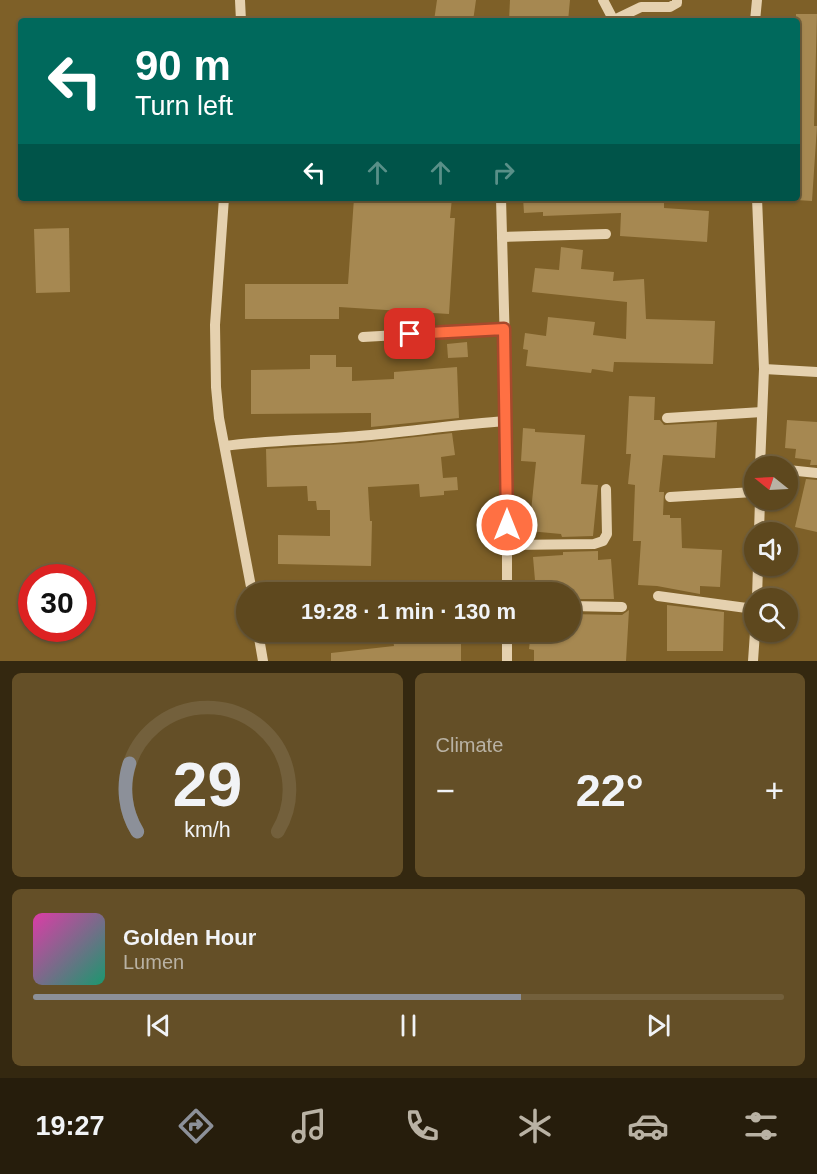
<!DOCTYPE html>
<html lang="en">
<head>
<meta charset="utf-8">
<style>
  body { margin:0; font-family:Helvetica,sans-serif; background:#644f27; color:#f1f3f6; height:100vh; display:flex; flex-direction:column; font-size:22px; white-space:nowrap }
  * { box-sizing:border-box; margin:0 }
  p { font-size:20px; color:#b9b2a4 }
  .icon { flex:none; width:33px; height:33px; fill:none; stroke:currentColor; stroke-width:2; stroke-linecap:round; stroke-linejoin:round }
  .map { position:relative; height:661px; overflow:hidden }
  .panel { display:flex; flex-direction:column; gap:12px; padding:12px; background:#342810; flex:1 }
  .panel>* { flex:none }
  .hud { position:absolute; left:18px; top:18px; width:782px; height:183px; border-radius:6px; box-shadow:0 2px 4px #0004,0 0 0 2px #73603c; background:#00695c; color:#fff; overflow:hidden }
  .needle { width:39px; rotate:288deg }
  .fabs { position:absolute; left:744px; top:456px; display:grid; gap:12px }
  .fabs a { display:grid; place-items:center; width:54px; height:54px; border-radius:50%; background:#5e481e; box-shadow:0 2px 4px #0004,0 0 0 2px #73603c; font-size:30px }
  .speed { position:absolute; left:18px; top:564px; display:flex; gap:12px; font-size:30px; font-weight:700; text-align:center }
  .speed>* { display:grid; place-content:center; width:78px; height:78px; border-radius:50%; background:#5e481e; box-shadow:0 2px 4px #0004,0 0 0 2px #73603c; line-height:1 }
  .speed .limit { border:9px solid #d22; background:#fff; color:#111 }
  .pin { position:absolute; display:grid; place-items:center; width:51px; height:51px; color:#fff; margin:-26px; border-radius:12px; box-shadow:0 3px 9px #0006 }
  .me { position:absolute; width:66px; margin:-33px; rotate:0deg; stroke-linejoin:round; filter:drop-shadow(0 0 4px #0008) }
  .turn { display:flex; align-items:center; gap:21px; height:126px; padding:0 18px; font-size:27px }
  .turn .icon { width:78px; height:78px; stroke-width:2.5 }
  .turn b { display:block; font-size:42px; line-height:51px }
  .lanes { display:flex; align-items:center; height:57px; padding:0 18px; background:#0003; justify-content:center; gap:30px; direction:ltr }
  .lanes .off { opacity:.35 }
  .big { font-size:45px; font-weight:700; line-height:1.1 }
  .panel .card { flex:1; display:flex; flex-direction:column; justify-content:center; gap:9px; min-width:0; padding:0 21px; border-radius:9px; background:#644f27 }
  .panel .dial { align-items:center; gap:0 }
  .dial svg { height:156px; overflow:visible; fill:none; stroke:#73603c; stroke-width:7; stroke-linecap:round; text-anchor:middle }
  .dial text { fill:#f1f3f6; stroke:none }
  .song { display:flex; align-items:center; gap:18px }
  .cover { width:72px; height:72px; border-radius:9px; background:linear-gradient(135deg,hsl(320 70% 55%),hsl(160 70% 35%)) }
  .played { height:6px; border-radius:3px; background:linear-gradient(90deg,#8c9099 65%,#73603c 65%) }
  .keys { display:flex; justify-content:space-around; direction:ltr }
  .heat { display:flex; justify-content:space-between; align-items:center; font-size:33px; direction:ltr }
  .panel .tiles { flex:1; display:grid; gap:12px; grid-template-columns:1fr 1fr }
  .card:last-child { grid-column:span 2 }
  .trip { position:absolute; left:236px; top:582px; width:345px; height:60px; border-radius:30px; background:#5e481e; box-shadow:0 2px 4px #0004,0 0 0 2px #73603c; font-weight:700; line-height:60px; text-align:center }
  .tab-bar { display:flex; height:96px; justify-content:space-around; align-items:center; background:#261d0c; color:#b9b2a4 }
  .tab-bar .icon { width:42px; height:42px }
  .tab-bar .current { color:#8c9099 }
  .tab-bar b { font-size:27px; color:#f1f3f6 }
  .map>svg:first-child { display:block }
  .building { fill:#a68851 }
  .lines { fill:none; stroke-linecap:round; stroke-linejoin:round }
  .minor { stroke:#e5d1af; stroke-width:10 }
  .route-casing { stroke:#a6492c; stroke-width:15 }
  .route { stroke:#ff7043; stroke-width:10 }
</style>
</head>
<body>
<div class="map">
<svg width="817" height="661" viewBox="0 0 817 661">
  <rect width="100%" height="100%" fill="#7e6028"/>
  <g class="building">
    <polygon points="437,0 476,0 473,21 434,21"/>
    <polygon points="510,0 570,0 568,21 509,21"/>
    <polygon points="796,14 817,14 814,126 817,126 812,201 796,200"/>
    <polygon points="354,198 452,198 450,218 455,218 449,314 339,307 339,319 245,319 245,284 348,284"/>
    <polygon points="523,198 664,198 664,208 709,211 707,242 620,236 621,213 543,216 543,212 524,213"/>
    <polygon points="69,228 70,292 36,293 34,229"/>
    <polygon points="561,247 583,250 581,269 614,272 613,281 644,279 646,319 715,321 713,364 614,362 613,372 592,369 591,373 526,366 528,350 523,349 525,333 546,336 548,317 595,322 593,335 626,339 627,302 532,292 535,268 559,270"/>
    <polygon points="467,342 468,357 448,358 447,344"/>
    <polygon points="310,355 336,355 336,367 352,367 352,381 394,379 394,372 457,367 459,418 371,427 371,413 251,414 251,370 310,369"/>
    <polygon points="629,396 655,397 654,420 660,420 664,425 717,422 715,458 663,455 659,492 664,492 663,515 670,515 670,518 681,518 682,548 722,550 720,587 700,586 700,594 657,586 638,585 641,541 633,541 635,485 628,484 631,454 626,454"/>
    <polygon points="787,420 817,422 817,465 810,465 811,460 795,458 796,449 785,448"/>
    <polygon points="523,428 535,429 535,432 585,435 581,484 598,485 593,536 562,537 561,534 529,531 536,462 521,461"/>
    <polygon points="452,433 455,455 441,457 443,478 457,477 458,490 444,491 444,495 420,497 419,484 368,487 370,521 372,521 371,566 278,564 278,535 330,536 330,510 317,510 316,501 308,501 307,486 267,487 266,449 360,443"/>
    <polygon points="806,479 817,480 817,532 795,527"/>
    <polygon points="598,551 598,560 611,559 614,599 570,599 570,592 536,592 533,557 563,555 563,552"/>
    <polygon points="413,580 458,580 459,592 413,592"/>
    <polygon points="667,605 724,612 723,651 667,651"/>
    <polygon points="629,610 626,661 534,661 534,650 529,649 531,632 570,632 570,614 622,615"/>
    <polygon points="392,632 446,632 446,638 461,639 461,661 331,661 331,653 394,646"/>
  </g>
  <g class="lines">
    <g class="minor">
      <polyline points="240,0 241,21"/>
      <polyline points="603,0 614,21"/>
      <polyline points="614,20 641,7 670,7 677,3 677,0"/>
      <polyline points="755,21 757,0"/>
      <polyline points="224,198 215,325 216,387 219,418 252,592"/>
      <polyline points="501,198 507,421 507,592"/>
      <polyline points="757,198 764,369 760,466"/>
      <polyline points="502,237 606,234"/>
      <polyline points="363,337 504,329"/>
      <polyline points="764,369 817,372"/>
      <polyline points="667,418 762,412"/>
      <path d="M225,446C270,440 314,440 359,436C408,432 457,424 507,421"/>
      <polyline points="788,470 817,473"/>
      <polyline points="670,497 754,492"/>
      <polyline points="759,532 760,500"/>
      <polyline points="507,545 594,544 603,541 607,534 606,489"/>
      <polyline points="658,596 754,609"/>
      <polyline points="757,598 758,566"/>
      <polyline points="570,606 622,607"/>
      <polyline points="258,632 263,661"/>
      <polyline points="507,632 507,661"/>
      <polyline points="753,661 755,632"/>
    </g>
  </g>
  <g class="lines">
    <g class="route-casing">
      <polyline id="route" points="410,334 504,329 507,525"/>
    </g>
    <use href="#route" class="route"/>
  </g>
</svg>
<div class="fabs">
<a><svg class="needle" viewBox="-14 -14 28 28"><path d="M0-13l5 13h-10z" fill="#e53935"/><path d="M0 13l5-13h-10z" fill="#b9b2a4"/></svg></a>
<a><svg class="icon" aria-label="sound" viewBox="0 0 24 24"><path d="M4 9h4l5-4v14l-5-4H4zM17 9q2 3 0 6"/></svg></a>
<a><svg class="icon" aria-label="search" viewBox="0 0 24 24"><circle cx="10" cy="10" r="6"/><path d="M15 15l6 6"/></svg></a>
</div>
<div class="speed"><div class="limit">30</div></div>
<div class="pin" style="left:410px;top:334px;background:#d93025"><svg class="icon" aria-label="arrive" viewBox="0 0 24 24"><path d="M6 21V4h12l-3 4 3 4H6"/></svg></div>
<svg class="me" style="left:507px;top:525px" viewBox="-20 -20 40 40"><circle r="17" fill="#ff7043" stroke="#fff" stroke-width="3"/><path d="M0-11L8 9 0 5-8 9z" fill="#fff"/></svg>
<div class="trip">19:28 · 1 min · 130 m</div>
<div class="hud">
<div class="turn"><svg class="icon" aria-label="left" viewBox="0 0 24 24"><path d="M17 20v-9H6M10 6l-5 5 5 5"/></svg><div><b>90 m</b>Turn left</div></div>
<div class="lanes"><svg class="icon" aria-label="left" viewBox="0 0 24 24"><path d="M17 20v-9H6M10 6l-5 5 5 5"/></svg><svg class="icon off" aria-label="ahead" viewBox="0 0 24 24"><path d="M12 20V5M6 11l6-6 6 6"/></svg><svg class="icon off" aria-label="ahead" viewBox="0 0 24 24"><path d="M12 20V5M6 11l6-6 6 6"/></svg><svg class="icon off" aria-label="right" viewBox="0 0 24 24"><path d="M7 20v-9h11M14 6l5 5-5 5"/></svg></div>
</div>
</div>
<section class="panel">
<div class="tiles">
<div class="card dial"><svg viewBox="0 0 100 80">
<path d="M14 69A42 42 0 1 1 86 69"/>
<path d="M14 69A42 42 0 0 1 10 34" stroke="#8c9099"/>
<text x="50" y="56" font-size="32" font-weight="700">29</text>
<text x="50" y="72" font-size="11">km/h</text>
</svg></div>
<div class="card"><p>Climate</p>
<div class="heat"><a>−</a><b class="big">22°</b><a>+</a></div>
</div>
<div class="card">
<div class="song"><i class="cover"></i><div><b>Golden Hour</b><p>Lumen</p></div></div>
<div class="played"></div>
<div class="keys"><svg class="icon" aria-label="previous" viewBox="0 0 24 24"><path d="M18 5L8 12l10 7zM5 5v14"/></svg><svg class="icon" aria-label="pause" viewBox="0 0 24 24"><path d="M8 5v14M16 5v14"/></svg><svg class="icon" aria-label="next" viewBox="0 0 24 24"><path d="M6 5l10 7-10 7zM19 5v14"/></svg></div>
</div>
</div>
</section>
<nav class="tab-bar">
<b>19:27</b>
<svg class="icon current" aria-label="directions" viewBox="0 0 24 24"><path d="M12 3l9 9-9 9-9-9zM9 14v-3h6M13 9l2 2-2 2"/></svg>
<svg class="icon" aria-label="music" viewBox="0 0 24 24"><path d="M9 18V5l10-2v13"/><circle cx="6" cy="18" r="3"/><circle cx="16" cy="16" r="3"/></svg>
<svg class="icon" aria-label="phone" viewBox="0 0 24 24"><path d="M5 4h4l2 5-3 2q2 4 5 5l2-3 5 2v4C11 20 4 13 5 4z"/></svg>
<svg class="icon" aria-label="climate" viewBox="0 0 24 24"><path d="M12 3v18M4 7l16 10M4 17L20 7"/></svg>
<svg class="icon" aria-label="car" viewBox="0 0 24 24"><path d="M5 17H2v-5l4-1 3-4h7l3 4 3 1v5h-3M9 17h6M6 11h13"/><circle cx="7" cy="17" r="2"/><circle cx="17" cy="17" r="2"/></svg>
<svg class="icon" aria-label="filters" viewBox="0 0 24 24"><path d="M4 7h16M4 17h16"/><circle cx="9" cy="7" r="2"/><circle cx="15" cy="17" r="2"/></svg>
</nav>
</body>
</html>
